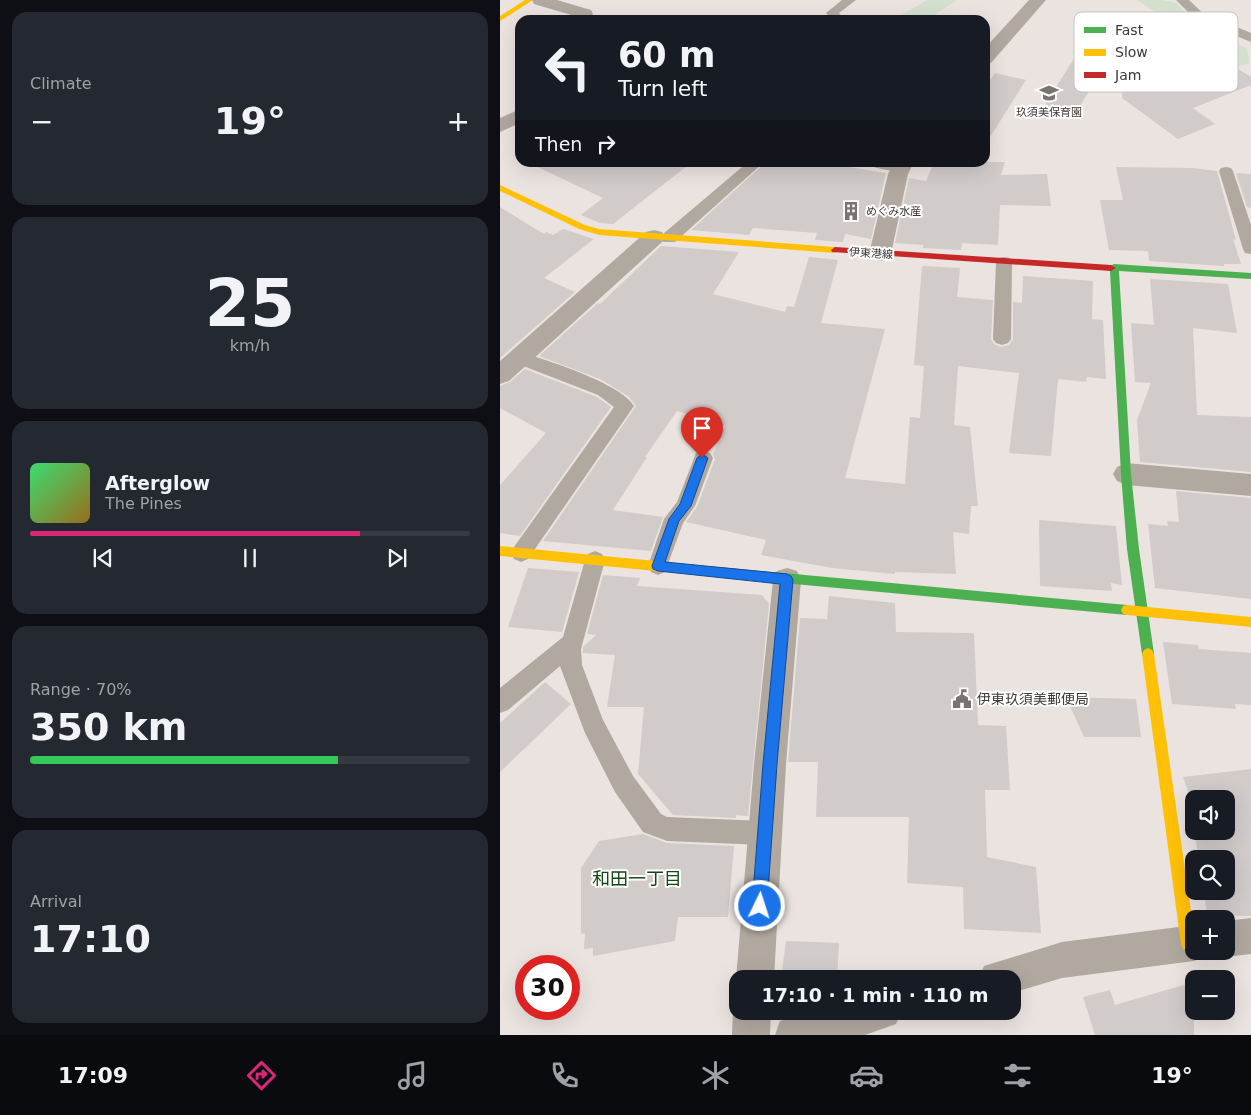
<!DOCTYPE html>
<html lang="en">
<head>
<meta charset="utf-8">
<style>
  body { margin:0; font-family:"DejaVu Sans","Noto Sans JP",sans-serif; background:#242831; color:#f1f3f6; height:100vh; display:flex; flex-direction:column; font-size:19px; white-space:nowrap }
  * { box-sizing:border-box; margin:0 }
  p { font-size:16px; color:#9ea1a6 }
  .icon { flex:none; width:28px; height:28px; fill:none; stroke:currentColor; stroke-width:2; stroke-linecap:round; stroke-linejoin:round }
  .map { position:relative; flex:1; overflow:hidden }
  .side { display:flex; flex-direction:column; gap:12px; padding:12px; background:#0d0f14; width:500px }
  .side>* { flex:none }
  .banner { position:absolute; left:15px; top:15px; width:475px; height:152px; border-radius:15px; box-shadow:0 5px 20px #0002; background:#171b24; color:#f1f3f6; overflow:hidden }
  .controls { position:absolute; left:685px; top:790px; display:grid; gap:10px }
  .controls a { display:grid; place-items:center; width:50px; height:50px; border-radius:10px; background:#171b24; box-shadow:0 5px 20px #0002; font-size:25px }
  .speed { position:absolute; left:15px; top:955px; display:flex; gap:10px; font-size:25px; font-weight:700; text-align:center }
  .speed>* { display:grid; place-content:center; width:65px; height:65px; border-radius:50%; background:#171b24; box-shadow:0 5px 20px #0002; line-height:1 }
  .speed .limit { border:8px solid #d22; background:#fff; color:#111 }
  .pin { position:absolute; display:grid; place-items:center; width:42px; height:42px; color:#fff; margin:-51px -21px; border-radius:50% 50% 50% 0; rotate:-45deg; box-shadow:0 0 5px #0007 }
  .pin .icon { rotate:45deg }
  .me { position:absolute; width:55px; margin:-28px; rotate:4deg; stroke-linejoin:round; filter:drop-shadow(0 0 4px #0008) }
  .turn { display:flex; align-items:center; gap:18px; height:105px; padding:0 20px; font-size:22px }
  .turn .icon { width:65px; height:65px; stroke-width:2.5 }
  .turn b { display:block; font-size:35px; line-height:42px }
  .then { display:flex; align-items:center; height:48px; padding:0 20px; background:#0003; gap:10px; font-size:19px }
  .big { font-size:38px; font-weight:700; line-height:1.1 }
  .side .card { flex:1; display:flex; flex-direction:column; justify-content:center; gap:8px; min-width:0; padding:0 18px; border-radius:15px; background:#242831 }
  .side .dial { align-items:center; gap:0 }
  .dial b { font-size:65px; line-height:1 }
  .song { display:flex; align-items:center; gap:15px }
  .cover { width:60px; height:60px; border-radius:8px; background:linear-gradient(135deg,hsl(140 70% 55%),hsl(40 70% 35%)) }
  .played { height:5px; border-radius:2px; background:linear-gradient(90deg,#db2777 75%,#363941 75%) }
  .keys { display:flex; justify-content:space-around; direction:ltr }
  .heat { display:flex; justify-content:space-between; align-items:center; font-size:28px; direction:ltr }
  .charge { height:8px; border-radius:4px; background:linear-gradient(90deg,#34c759 70%,#363941 0) }
  .trip { position:absolute; left:229px; top:970px; width:292px; height:50px; border-radius:15px; background:#171b24; box-shadow:0 5px 20px #0002; font-weight:700; line-height:50px; text-align:center }
  .tab-bar { display:flex; height:80px; justify-content:space-around; align-items:center; background:#090b0e; color:#9ea1a6 }
  .tab-bar .icon { width:35px; height:35px }
  .tab-bar .selected { color:#db2777 }
  .tab-bar b { font-size:22px; color:#f1f3f6 }
  main { display:flex; flex:1; min-height:0 }
  .map>svg:first-child { display:block }
  .green { fill:#d3e0ce }
  .building { fill:#d1cbca }
  .lines { fill:none; stroke-linecap:round; stroke-linejoin:round }
  .lane { fill:#b1a89f; fill-rule:evenodd }
  .street { fill:#b1a89f; fill-rule:evenodd }
  .fast { fill:#4caf50; fill-rule:evenodd }
  .slow { fill:#ffc107; fill-rule:evenodd }
  .jam { fill:#c62828; fill-rule:evenodd }
  .route { fill:#1a73e8; stroke:#114b97 }
  .labels { text-anchor:middle; stroke-width:4; stroke-linejoin:round; paint-order:stroke }
  .far-poi-label { font-size:11px; fill:#3d3735; stroke:#fff }
  .far-street-label { font-size:11px; fill:#3d3735; stroke:#fff }
  .poi-label { font-size:14px; fill:#3d3735; stroke:#fff; text-anchor:start }
  .near-neighbourhood-label { font-size:18px; fill:#124813; stroke:#fff }
  .key { fill:#fff; stroke:#c5c3c2; stroke-width:1 }
  .key-label { font-size:14px; fill:#3d3735 }
</style>
</head>
<body>
<main>
<section class="side">
<div class="card"><p>Climate</p>
<div class="heat"><a>−</a><b class="big">19°</b><a>+</a></div>
</div>
<div class="card dial"><b>25</b><p>km/h</p></div>
<div class="card">
<div class="song"><i class="cover"></i><div><b>Afterglow</b><p>The Pines</p></div></div>
<div class="played"></div>
<div class="keys"><svg class="icon" aria-label="previous" viewBox="0 0 24 24"><path d="M18 5L8 12l10 7zM5 5v14"/></svg><svg class="icon" aria-label="pause" viewBox="0 0 24 24"><path d="M8 5v14M16 5v14"/></svg><svg class="icon" aria-label="next" viewBox="0 0 24 24"><path d="M6 5l10 7-10 7zM19 5v14"/></svg></div>
</div>
<div class="card"><p>Range · 70%</p><b class="big">350 km</b><div class="charge"></div></div>
<div class="card"><p>Arrival</p><b class="big">17:10</b></div>
</section>
<div class="map">
<svg width="751" height="1035" viewBox="0 0 751 1035">
  <rect width="100%" height="100%" fill="#ebe3e0"/>
  <g class="green">
    <polygon points="427,0 457,0 427,20 393,20"/>
    <polygon points="637,0 662,0 677,3 694,23 747,49 750,63 740,66 716,50 693,47 664,56 643,47 656,28 646,22 654,11"/>
  </g>
  <g class="building">
    <polygon points="595,25 624,32 576,113 545,105"/>
    <polygon points="702,47 751,77 751,85 693,108 715,124 678,139 622,98 623,76"/>
    <polygon points="495,73 526,80 485,145 485,87"/>
    <polygon points="27,162 192,162 113,224 100,223 81,215 103,198"/>
    <polygon points="266,162 319,162 386,173 371,239 345,234 343,242 315,240 317,233 253,228 249,235 191,230"/>
    <polygon points="434,162 505,162 501,175 547,174 551,206 500,205 498,245 462,243 461,250 423,248 423,245 395,243 409,178 426,181"/>
    <polygon points="616,167 692,168 717,171 736,240 733,239 741,264 724,264 724,266 649,261 648,251 609,250 600,200 623,200"/>
    <polygon points="736,173 751,174 751,208 747,207"/>
    <polygon points="0,207 44,234 46,232 53,235 63,229 94,239 44,278 75,292 0,358"/>
    <polygon points="161,246 239,252 213,294 285,312 287,306 294,307 309,257 338,260 321,323 385,329 345,478 405,484 410,417 420,418 424,366 414,365 422,266 460,268 457,297 493,300 491,339 494,344 501,347 509,345 513,339 513,302 522,303 523,276 593,281 592,319 603,320 606,379 587,377 586,382 558,379 551,456 509,453 519,373 458,366 454,425 470,427 478,506 471,506 469,534 453,532 456,574 395,572 395,574 332,568 261,555 266,540 186,522 197,507 215,459 213,455 225,426 177,411 145,457 147,457 113,510 163,517 151,551 43,541 136,406 128,396 100,379 39,356 98,303 100,304"/>
    <polygon points="650,279 728,284 737,333 693,328 697,415 751,417 751,472 640,462 637,420 651,383 635,382 631,323 654,325"/>
    <polygon points="25,369 97,397 111,407 20,536 0,533 0,485 46,433 0,408 0,386 10,382"/>
    <polygon points="676,491 751,498 751,599 655,588 648,524 668,526 667,521 679,522"/>
    <polygon points="539,520 616,526 622,585 611,583 612,591 540,586"/>
    <polygon points="28,568 79,572 62,632 8,627"/>
    <polygon points="103,575 140,578 137,586 262,595 269,604 248,816 236,815 236,818 173,815 138,774 144,707 107,707 115,655 83,653 83,647 96,635 87,634"/>
    <polygon points="329,596 395,603 396,632 474,633 478,725 506,726 510,790 485,790 487,857 536,867 541,933 464,929 463,887 407,883 409,817 316,817 318,762 288,762 300,618 327,619"/>
    <polygon points="663,642 698,645 699,649 751,653 751,705 735,704 736,709 672,704"/>
    <polygon points="45,682 71,704 0,772 0,723"/>
    <polygon points="566,697 636,699 641,737 584,737"/>
    <polygon points="751,769 751,916 707,915 704,891 726,891 726,859 699,859 694,831 726,831 726,799 694,799 694,828 688,791 683,777"/>
    <polygon points="143,834 167,843 234,846 228,917 178,917 175,941 93,956 93,948 84,949 85,933 81,934 81,868 99,841"/>
    <polygon points="286,941 339,943 337,979 281,979"/>
    <polygon points="694,982 694,1035 595,1035 583,997 610,990 615,1005"/>
  </g>
  <g class="lines">
    <g class="lane">
      <polygon points="342,0 356,0 339,13 345,20 332,20 326,13"/>
      <polygon points="676,0 689,0 710,20 737,27 751,33 751,42 729,33 702,26"/>
      <polygon points="248,162 264,162 175,242 163,242 161,238 163,234"/>
      <path d="M365,162H401L407,164L409,167L407,170C397,173 372,169 365,162Z"/>
      <polygon points="726,167 731,168 733,171 751,225 751,254 745,253 743,249 719,171 721,168"/>
      <polygon points="504,257 510,258 512,262 511,339 508,343 502,345 496,343 493,339 496,262 498,258"/>
      <path d="M19,352C45,359 122,384 134,406L28,559L21,562L14,559L11,553L14,547L114,407L98,395L13,362L10,358L13,354Z"/>
      <polygon points="203,451 210,453 213,458 195,506 183,523 165,572 158,575 151,572 148,566 164,519 177,502 196,453"/>
      <polygon points="95,551 102,554 105,560 81,649 82,665 103,720 133,776 161,814 167,817 265,821 274,824 277,833 274,842 265,845 167,841 143,832 115,792 85,733 60,666 8,710 0,713 0,688 63,637 85,560 88,554"/>
    </g>
    <g class="street">
      <polygon points="32,0 57,0 91,10 93,14 91,18 85,19 34,4"/>
      <polygon points="529,0 546,0 491,63 485,64 485,48"/>
      <polygon points="20,109 20,123 0,132 0,118"/>
      <polygon points="394,162 414,162 408,174 391,254 388,259 380,261 372,259 369,254 388,174"/>
      <polygon points="154,230 162,232 165,237 162,242 9,381 0,384 0,361 146,232"/>
      <polygon points="626,463 751,474 751,496 626,485 617,481 613,474 617,467"/>
      <polygon points="287,568 297,571 301,580 286,764 274,979 238,979 238,982 236,979 254,764 273,580 277,571"/>
      <polygon points="751,918 751,954 726,957 713,952 726,951 726,921"/>
      <polygon points="694,925 694,951 709,951 707,956 694,961 562,978 512,993 512,979 478,979 484,966 562,942"/>
      <polygon points="238,1000 238,1011 271,1011 270,1035 232,1035 233,1011"/>
      <polygon points="311,1011 402,1011 396,1024 365,1035 275,1035 280,1021"/>
    </g>
    <g class="fast">
      <polygon points="614,264 751,273 751,279 619,271 631,474 639,549 654,654 652,658 648,660 644,658 642,654 627,549 621,474 610,271 606,268"/>
      <polygon points="218,567 627,605 631,606 633,610 631,614 627,615 218,577 214,576 212,572 214,568"/>
    </g>
    <g class="slow">
      <polygon points="25,0 33,0 0,21 0,16"/>
      <polygon points="0,185 85,225 99,229 335,247 339,250 335,253 99,235 79,229 0,191"/>
      <polygon points="0,546 218,567 222,568 224,572 222,576 218,577 0,556"/>
      <polygon points="627,605 751,617 751,627 627,615 623,614 621,610 623,606"/>
      <polygon points="648,648 652,650 654,654 694,932 694,948 688,951 683,949 681,944 642,654 644,650"/>
    </g>
    <polygon class="jam" points="335,247 611,265 616,268 611,271 332,252 331,250"/>
  </g>
  <polygon class="route" points="202,454 208,458 191,506 179,521 165,562 287,574 291,576 293,580 277,764 267,906 265,911 260,913 255,911 252,906 263,764 280,584 158,571 153,569 152,566 169,519 180,504 197,458"/>
  <defs>
    <g id="school-bare" transform="scale(1.5)"><path d="M0-5L7-2L0 1L-7-2ZM-4 1L0 2.5L4 1V4Q0 6-4 4Z" fill="#7a7371" stroke="#fff" stroke-width="2.5" paint-order="stroke"/></g>
    <g id="building-bare" transform="scale(1.5)"><path d="M-4-6H4V6H1V3H-1V6H-4ZM-2.5-4.3h1.7v1.8h-1.7ZM.8-4.3h1.7v1.8H.8ZM-2.5-1h1.7V.8h-1.7ZM.8-1h1.7V.8H.8Z" fill="#7a7371" stroke="#fff" stroke-width="2.5" paint-order="stroke"/></g>
    <g id="civic-bare" transform="scale(1.5)"><path d="M-.6-6.5H3V-4.5H.6V-3L4-1V1h2V6H-6V1h2V-1L-.6-3ZM-1.2 2.5V6h2.4V2.5Z" fill="#7a7371" stroke="#fff" stroke-width="2.5" paint-order="stroke"/></g>
  </defs>
  <g fill-rule="evenodd">
    <use href="#school-bare" x="549" y="93"/>
    <use href="#building-bare" x="351" y="211"/>
    <use href="#civic-bare" x="462" y="699"/>
  </g>
  <g class="labels">
    <g class="far-poi-label">
      <text x="549" y="116">玖須美保育園</text>
      <text x="366" y="215" text-anchor="start">めぐみ水産</text>
    </g>
    <g class="far-street-label">
      <text transform="translate(371 253) rotate(4)" y="4">伊東港線</text>
    </g>
    <g class="poi-label">
      <text x="477" y="704">伊東玖須美郵便局</text>
    </g>
    <g class="near-neighbourhood-label">
      <text x="137" y="885">和田一丁目</text>
    </g>
  </g>
  <rect x="574" y="12" width="164" height="80" rx="8" class="key"/>
  <rect x="584" y="27" width="22" height="6" fill="#4caf50"/>
  <rect x="584" y="49" width="22" height="7" fill="#ffc107"/>
  <rect x="584" y="72" width="22" height="6" fill="#c62828"/>
  <g class="key-label">
    <text x="615" y="35">Fast</text>
    <text x="615" y="57">Slow</text>
    <text x="615" y="80">Jam</text>
  </g>
</svg>
<div class="controls">
<a><svg class="icon" aria-label="sound" viewBox="0 0 24 24"><path d="M4 9h4l5-4v14l-5-4H4zM17 9q2 3 0 6"/></svg></a>
<a><svg class="icon" aria-label="search" viewBox="0 0 24 24"><circle cx="10" cy="10" r="6"/><path d="M15 15l6 6"/></svg></a>
<a>+</a>
<a>−</a>
</div>
<div class="speed"><div class="limit">30</div></div>
<div class="pin" style="left:202px;top:458px;background:#d93025"><svg class="icon" aria-label="arrive" viewBox="0 0 24 24"><path d="M6 21V4h12l-3 4 3 4H6"/></svg></div>
<svg class="me" style="left:260px;top:906px" viewBox="-20 -20 40 40"><circle r="17" fill="#1a73e8" stroke="#fff" stroke-width="3"/><path d="M0-11L8 9 0 5-8 9z" fill="#fff"/></svg>
<div class="trip">17:10 · 1 min · 110 m</div>
<div class="banner">
<div class="turn"><svg class="icon" aria-label="left" viewBox="0 0 24 24"><path d="M17 20v-9H6M10 6l-5 5 5 5"/></svg><div><b>60 m</b>Turn left</div></div>
<div class="then">Then<svg class="icon" aria-label="right" viewBox="0 0 24 24"><path d="M7 20v-9h11M14 6l5 5-5 5"/></svg></div>
</div>
</div>
</main>
<nav class="tab-bar">
<b>17:09</b>
<svg class="icon selected" aria-label="directions" viewBox="0 0 24 24"><path d="M12 3l9 9-9 9-9-9zM9 14v-3h6M13 9l2 2-2 2"/></svg>
<svg class="icon" aria-label="music" viewBox="0 0 24 24"><path d="M9 18V5l10-2v13"/><circle cx="6" cy="18" r="3"/><circle cx="16" cy="16" r="3"/></svg>
<svg class="icon" aria-label="phone" viewBox="0 0 24 24"><path d="M5 4h4l2 5-3 2q2 4 5 5l2-3 5 2v4C11 20 4 13 5 4z"/></svg>
<svg class="icon" aria-label="climate" viewBox="0 0 24 24"><path d="M12 3v18M4 7l16 10M4 17L20 7"/></svg>
<svg class="icon" aria-label="car" viewBox="0 0 24 24"><path d="M5 17H2v-5l4-1 3-4h7l3 4 3 1v5h-3M9 17h6M6 11h13"/><circle cx="7" cy="17" r="2"/><circle cx="17" cy="17" r="2"/></svg>
<svg class="icon" aria-label="filters" viewBox="0 0 24 24"><path d="M4 7h16M4 17h16"/><circle cx="9" cy="7" r="2"/><circle cx="15" cy="17" r="2"/></svg>
<b>19°</b>
</nav>
</body>
</html>
